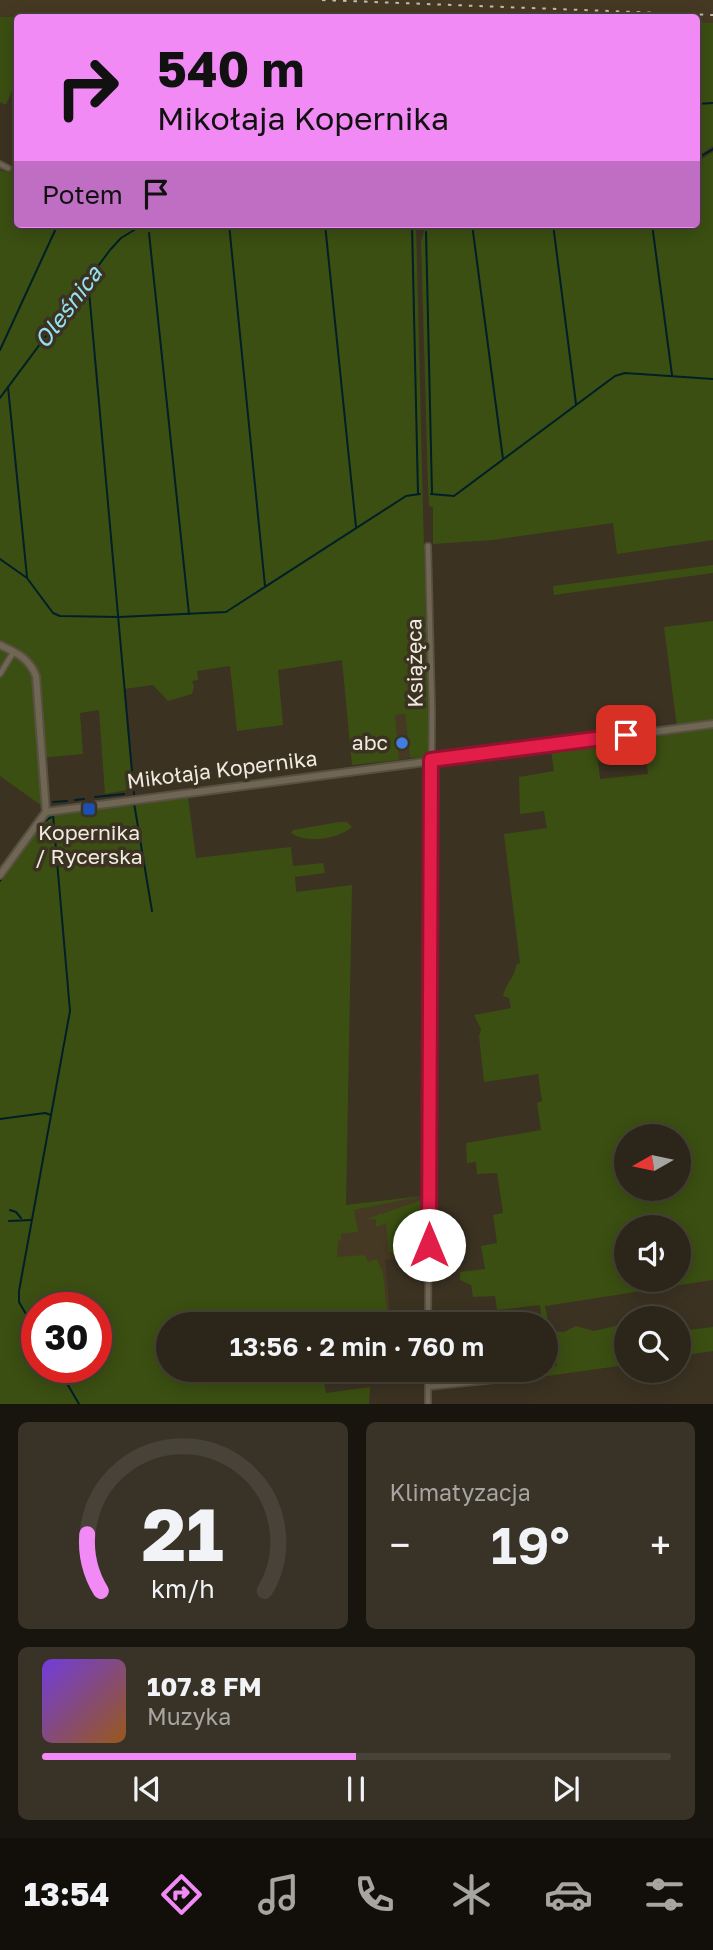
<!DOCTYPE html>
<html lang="pl">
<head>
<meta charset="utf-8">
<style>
  body { margin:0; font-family:"Golos Text",sans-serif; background:#383227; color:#f1f3f6; height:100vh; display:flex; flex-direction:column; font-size:26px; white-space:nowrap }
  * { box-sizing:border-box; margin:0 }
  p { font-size:23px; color:#a6a5a2 }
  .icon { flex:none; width:38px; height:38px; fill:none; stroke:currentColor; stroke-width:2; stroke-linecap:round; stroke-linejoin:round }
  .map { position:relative; height:1404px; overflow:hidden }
  .sheet { display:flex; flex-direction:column; gap:18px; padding:18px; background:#18150e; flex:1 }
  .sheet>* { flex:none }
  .hud { position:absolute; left:14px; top:14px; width:686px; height:214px; border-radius:7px; box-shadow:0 4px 18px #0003,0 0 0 2px #484339; background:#f18af4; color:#111; overflow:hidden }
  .needle { width:46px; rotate:261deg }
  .fabs { position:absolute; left:614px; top:1124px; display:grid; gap:14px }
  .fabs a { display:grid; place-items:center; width:77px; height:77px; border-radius:50%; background:#2c261a; box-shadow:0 4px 18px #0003,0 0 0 2px #484339; font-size:35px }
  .speed { position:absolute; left:21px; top:1292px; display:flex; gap:14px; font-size:35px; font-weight:700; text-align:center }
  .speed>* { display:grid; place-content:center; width:91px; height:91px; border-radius:50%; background:#2c261a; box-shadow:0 4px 18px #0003,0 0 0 2px #484339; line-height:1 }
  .speed .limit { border:10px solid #d22; background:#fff; color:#111 }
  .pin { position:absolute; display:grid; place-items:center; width:60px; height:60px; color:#fff; margin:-30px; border-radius:14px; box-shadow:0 4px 10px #0006 }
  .me { position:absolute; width:77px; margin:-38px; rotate:0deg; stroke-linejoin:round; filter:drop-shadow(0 0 5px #0008) }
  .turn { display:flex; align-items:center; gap:24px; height:147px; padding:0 28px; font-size:32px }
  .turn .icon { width:91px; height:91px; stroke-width:2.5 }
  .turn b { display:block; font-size:49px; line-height:60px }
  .then { display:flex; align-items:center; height:66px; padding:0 28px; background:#0003; gap:14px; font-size:26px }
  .big { font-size:52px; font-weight:600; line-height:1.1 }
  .sheet .widget { flex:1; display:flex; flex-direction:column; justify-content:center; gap:10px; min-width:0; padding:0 24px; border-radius:10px; background:#383227 }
  .sheet .dial { align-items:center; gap:0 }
  .dial svg { height:182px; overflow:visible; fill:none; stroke:#484339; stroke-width:7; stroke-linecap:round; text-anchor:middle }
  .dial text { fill:#f1f3f6; stroke:none }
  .song { display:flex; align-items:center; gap:21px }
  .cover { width:84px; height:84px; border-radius:10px; background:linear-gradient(135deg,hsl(260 70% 55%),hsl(30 70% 35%)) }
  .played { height:7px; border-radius:4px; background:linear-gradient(90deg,#f18af4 50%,#484339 50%) }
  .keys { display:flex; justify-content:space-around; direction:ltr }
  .heat { display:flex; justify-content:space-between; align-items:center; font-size:38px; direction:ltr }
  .sheet .tiles { flex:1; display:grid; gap:18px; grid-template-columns:1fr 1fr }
  .widget:last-child { grid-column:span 2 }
  .trip { position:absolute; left:156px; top:1312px; width:402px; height:70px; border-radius:35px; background:#2c261a; box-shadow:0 4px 18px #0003,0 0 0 2px #484339; font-weight:600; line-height:70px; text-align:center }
  .menu { display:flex; height:112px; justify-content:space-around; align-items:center; background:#120f0a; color:#a6a5a2 }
  .menu .icon { width:49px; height:49px }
  .menu .current { color:#f18af4 }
  .menu b { font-size:32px; color:#f1f3f6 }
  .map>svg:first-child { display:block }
  .built { fill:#463923 }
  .green { fill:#3b4f12; fill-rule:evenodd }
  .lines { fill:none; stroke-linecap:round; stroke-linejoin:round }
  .stream { stroke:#001f27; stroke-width:2 }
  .street-casing { stroke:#585042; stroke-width:8 }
  .secondary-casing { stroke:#585042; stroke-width:10 }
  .street { stroke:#706654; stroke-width:4.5 }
  .secondary { stroke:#706654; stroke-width:6 }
  .rail { stroke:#c4bdb2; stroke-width:2; stroke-dasharray:3.5 7; stroke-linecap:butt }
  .route-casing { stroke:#92132f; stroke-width:18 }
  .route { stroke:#e11d48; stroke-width:12 }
  .shop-dot { fill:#3f7fe0; stroke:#3b3222; stroke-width:2.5 }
  .transit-dot { fill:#1a4fb4; stroke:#3b3222; stroke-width:2.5 }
  .labels { text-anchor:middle; stroke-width:7; stroke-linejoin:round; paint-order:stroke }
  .street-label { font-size:21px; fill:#f0eae0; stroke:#3b3222 }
  .poi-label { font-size:21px; fill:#f0eae0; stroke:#3b3222; text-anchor:end }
  .water-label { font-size:23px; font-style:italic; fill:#93e2f4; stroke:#3b3222 }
</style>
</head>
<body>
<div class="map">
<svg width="713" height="1404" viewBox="0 0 713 1404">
  <rect width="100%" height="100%" fill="#3b3222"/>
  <g class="built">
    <polygon points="0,0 713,0 713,23 697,22 696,18 0,17"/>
    <polygon points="405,714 410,758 399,760 394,715"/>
    <polygon points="422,1196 420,1256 385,1260 390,1310 315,1315 300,1211"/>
  </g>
  <g class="green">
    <polygon points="230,15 389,17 18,18 17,78 6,105 0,102 0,17"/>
    <polygon points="697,22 713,23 713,146 697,157"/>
    <polygon points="17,152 18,224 416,224 429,751 426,757 410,758 405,714 395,715 399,760 352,765 342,660 278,670 283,725 237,731 230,666 197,671 198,680 192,681 194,687 192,694 168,701 153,685 124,689 133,789 105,794 99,710 80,713 83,754 40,758 42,806 0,776 0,170 9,173"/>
    <polygon points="713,152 713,540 617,554 613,523 492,540 433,544 433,507 429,506 428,485 421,241 425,229 422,224 696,224 697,162"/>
    <polygon points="713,565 713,573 554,595 553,586"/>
    <polygon points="713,621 713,721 677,727 664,627"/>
    <path d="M713,728V1280L545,1306L550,1331L564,1332L576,1326L594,1331L623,1324L626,1327V1365L547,1376L534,1372L557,1366L554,1351L546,1352V1325H542L540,1305L497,1310L495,1296L473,1297L471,1285L460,1280V1272L485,1269L481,1246L497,1243L493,1215L503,1213L497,1173L477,1174L476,1162L467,1163L466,1143L541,1130L537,1103L542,1101L538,1074L484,1082L479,1036L481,1029L474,1015L511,1008L509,998L503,996C505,984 515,978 516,965L520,963L504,834L547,828L544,811L520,814L519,777L554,771L551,750L596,743L600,779L648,774L644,738ZM626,1136H679V1188H626ZM626,1227H679V1279H626Z"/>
    <path d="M188,797L196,858L291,847L293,866L323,863L325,873L295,877L296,892L352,885L346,1205L422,1196L354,1210L358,1232L341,1234V1240L338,1241L337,1257L365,1255L368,1262L377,1259L383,1273L387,1310L316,1315L317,1325H168V1370H322L326,1393L370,1387L369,1404H0V880L39,826L58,814ZM37,1307H96V1367H37Z"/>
    <path d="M339,822H347L352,827C338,839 307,844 291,833L293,830Z"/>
    <polygon points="422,1200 425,1201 424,1249 389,1252 386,1223 376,1227 376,1219 367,1219 383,1213 384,1217 384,1213"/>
    <polygon points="713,1327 713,1351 679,1356 679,1331"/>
  </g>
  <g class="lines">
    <g class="stream">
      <polyline points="696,104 713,103"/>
      <polyline points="696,159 713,149"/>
      <polyline points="145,224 146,227"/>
      <polyline points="229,224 265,586"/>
      <polyline points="325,224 356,527"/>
      <polyline points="412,224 418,494"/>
      <polyline points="425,224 426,226"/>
      <polyline points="472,224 503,459"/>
      <polyline points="553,224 576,404"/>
      <polyline points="652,224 672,375"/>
      <polyline points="426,232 432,493"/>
      <polyline points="149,233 189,614"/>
      <polyline points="89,291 134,794"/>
      <polyline points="0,350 58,224"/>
      <polyline points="8,387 27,577"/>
      <polyline points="0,398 110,250 121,238 144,224"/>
      <polyline points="431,494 454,496 615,376 625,373 713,379"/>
      <polyline points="0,559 27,578 53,613 60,616 119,617 226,612 406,496 420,494"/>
      <polyline points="95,797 124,794"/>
      <polyline points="75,800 84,799"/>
      <polyline points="53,802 67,801"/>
      <polyline points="134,803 152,911"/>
      <polyline points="41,824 57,813"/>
      <polyline points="0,881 24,848"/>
      <polyline points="0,1119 45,1113 51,1115"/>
      <polyline points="10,1210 16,1212 21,1218"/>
      <polyline points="9,1221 31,1220"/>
      <polyline points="37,1333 19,1302 19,1291 70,1011 53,815"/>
      <polyline points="58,1368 79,1404"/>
    </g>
    <g class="street-casing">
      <g id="street">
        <polyline points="0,164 8,168"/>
        <polyline points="428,546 432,711 428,1325"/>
        <polyline points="0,674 14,651"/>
        <polyline points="428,1387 539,1375"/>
        <polyline points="428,1404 428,1370"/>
      </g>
    </g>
    <g class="secondary-casing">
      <g id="secondary">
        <path d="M0,645C17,653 29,658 36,676L46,812"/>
        <polyline points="46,812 713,724"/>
        <polyline points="0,875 46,812"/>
      </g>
    </g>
    <use href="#street" class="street"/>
    <use href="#secondary" class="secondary"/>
    <polyline class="rail" points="322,0 713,15"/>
  </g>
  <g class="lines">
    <g class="route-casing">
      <polyline id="route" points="429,1245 431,760 626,735"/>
    </g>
    <use href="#route" class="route"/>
  </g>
  <circle class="shop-dot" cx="402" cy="743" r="7"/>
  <rect class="transit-dot" x="82" y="802" width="14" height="14" rx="3.5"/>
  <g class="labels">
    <g class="street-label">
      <text transform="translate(415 663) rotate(-91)" y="7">Książęca</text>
      <text transform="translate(222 770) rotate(-7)" y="7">Mikołaja Kopernika</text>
    </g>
    <g class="poi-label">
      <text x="388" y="750">abc</text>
      <text x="89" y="840" text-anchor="middle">Kopernika<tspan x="89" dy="24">/ Rycerska</tspan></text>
    </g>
    <g class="water-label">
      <text transform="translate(68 307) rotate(-53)" y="8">Oleśnica</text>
    </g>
  </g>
</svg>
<div class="fabs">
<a><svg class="needle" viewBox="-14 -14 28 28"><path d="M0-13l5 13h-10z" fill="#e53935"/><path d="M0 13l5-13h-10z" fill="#a6a5a2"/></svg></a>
<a><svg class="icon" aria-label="sound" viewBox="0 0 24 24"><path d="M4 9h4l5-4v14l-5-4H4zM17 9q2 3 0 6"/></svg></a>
<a><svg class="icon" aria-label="search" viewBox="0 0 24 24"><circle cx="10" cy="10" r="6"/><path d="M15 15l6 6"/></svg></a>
</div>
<div class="speed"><div class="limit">30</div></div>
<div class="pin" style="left:626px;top:735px;background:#d93025"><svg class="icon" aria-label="arrive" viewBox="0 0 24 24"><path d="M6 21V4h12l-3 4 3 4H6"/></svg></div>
<svg class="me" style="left:429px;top:1245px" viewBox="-20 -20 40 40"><circle r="19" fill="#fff"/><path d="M0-13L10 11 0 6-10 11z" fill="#e11d48"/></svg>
<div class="trip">13:56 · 2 min · 760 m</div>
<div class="hud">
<div class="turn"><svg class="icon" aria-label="right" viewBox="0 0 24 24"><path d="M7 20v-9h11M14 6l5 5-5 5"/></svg><div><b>540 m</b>Mikołaja Kopernika</div></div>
<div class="then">Potem<svg class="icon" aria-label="arrive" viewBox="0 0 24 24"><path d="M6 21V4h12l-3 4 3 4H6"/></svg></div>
</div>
</div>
<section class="sheet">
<div class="tiles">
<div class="widget dial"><svg viewBox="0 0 100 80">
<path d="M14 69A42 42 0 1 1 86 69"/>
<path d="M14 69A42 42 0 0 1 8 44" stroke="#f18af4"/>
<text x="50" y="56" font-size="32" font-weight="700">21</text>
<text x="50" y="72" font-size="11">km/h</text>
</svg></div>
<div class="widget"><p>Klimatyzacja</p>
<div class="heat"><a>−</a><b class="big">19°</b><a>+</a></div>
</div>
<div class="widget">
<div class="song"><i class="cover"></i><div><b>107.8 FM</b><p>Muzyka</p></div></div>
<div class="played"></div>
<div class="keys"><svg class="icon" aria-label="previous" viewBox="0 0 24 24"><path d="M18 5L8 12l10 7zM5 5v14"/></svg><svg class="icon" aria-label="pause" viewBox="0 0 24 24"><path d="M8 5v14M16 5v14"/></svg><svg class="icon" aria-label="next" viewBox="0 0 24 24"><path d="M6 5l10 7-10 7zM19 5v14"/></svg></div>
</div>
</div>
</section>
<nav class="menu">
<b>13:54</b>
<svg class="icon current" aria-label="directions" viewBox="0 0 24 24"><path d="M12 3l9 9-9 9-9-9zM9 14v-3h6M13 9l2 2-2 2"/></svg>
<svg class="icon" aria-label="music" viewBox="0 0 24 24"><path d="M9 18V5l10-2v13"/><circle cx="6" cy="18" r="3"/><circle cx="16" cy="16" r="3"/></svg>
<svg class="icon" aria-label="phone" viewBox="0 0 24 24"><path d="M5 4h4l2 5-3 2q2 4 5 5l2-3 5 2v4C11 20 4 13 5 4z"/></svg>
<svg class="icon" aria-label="climate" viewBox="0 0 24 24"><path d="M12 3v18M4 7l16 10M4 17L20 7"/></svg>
<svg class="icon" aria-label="car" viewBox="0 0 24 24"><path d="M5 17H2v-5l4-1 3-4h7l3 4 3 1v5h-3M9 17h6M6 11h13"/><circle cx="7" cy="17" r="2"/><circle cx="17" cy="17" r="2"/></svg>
<svg class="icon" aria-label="filters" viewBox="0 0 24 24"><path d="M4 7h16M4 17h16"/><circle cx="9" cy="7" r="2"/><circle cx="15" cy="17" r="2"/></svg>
</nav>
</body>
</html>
